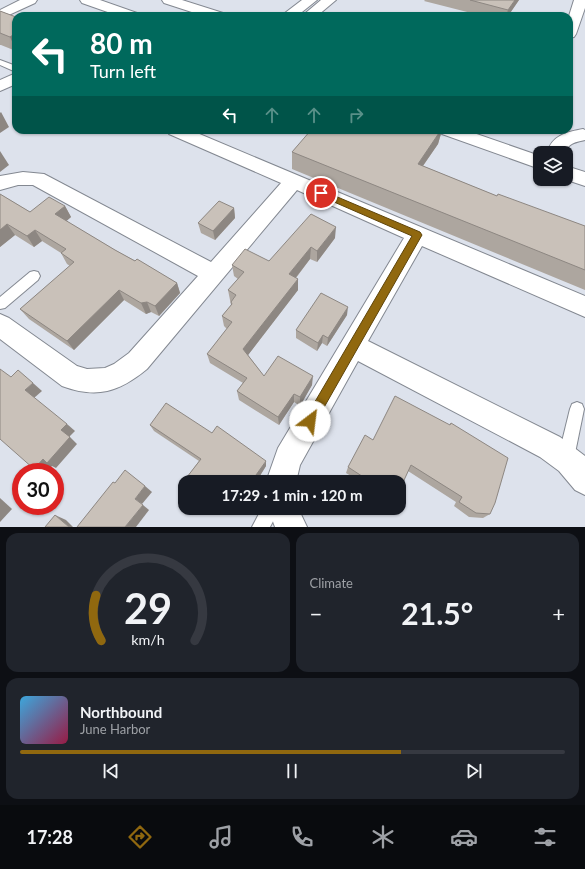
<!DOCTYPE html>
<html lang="en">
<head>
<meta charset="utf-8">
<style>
  body { margin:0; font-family:Lato,sans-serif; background:#20242c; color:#f1f3f6; height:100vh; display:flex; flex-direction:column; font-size:15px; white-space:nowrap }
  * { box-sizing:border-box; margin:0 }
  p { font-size:13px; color:#9ea1a6 }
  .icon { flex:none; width:22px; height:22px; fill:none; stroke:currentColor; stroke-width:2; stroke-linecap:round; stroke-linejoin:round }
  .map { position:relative; height:527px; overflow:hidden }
  .side { display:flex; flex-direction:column; gap:6px; padding:6px; background:#0d0f14; flex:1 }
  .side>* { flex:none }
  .top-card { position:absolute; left:12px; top:12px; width:561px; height:122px; border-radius:12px; box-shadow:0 1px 3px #0004; background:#00695c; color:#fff; overflow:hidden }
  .tools { position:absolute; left:533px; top:146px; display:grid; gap:8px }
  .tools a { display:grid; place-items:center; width:40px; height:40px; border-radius:8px; background:#171b24; box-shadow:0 1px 3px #0004; font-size:20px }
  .speed { position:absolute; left:12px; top:463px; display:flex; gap:8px; font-size:20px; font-weight:700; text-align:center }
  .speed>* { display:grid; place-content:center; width:52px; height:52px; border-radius:50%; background:#171b24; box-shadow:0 1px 3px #0004; line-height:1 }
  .speed .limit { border:6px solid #d22; background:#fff; color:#111 }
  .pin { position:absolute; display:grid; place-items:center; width:34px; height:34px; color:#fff; margin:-17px; border:2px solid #fff; border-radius:50%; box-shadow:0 1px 4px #0007 }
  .me { position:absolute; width:44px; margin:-22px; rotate:30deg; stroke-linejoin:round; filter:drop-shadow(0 0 3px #0008) }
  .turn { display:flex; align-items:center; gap:14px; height:84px; padding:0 12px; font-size:18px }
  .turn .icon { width:52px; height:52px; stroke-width:2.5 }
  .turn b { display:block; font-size:28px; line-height:34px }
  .lanes { display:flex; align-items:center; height:38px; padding:0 12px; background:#0003; justify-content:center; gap:20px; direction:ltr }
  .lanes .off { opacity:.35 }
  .big { font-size:30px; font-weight:700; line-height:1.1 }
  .side .widget { flex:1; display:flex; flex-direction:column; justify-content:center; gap:6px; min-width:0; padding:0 14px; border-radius:12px; background:#20242c }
  .side .dial { align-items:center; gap:0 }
  .dial svg { height:104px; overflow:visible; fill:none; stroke:#363941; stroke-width:7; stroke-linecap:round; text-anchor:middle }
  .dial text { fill:#f1f3f6; stroke:none }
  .song { display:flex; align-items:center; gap:12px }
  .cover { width:48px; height:48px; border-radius:6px; background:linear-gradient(135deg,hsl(200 70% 55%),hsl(340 70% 35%)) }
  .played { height:4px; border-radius:2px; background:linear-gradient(90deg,#90680f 70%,#363941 70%) }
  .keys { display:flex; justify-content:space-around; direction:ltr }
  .heat { display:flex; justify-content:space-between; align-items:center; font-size:22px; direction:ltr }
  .side .tiles { flex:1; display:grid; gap:6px; grid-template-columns:1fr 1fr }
  .widget:last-child { grid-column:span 2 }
  .trip { position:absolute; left:178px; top:475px; width:228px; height:40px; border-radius:12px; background:#171b24; box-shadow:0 1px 3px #0004; font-weight:700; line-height:40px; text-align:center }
  .dock { display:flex; height:64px; justify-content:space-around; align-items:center; background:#090b0e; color:#9ea1a6 }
  .dock .icon { width:28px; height:28px }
  .dock .current { color:#90680f }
  .dock b { font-size:18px; color:#f1f3f6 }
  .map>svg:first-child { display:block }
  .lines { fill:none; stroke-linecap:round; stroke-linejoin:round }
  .lane-casing { stroke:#838891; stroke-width:2 }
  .street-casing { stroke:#838891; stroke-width:2 }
  .secondary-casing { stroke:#838891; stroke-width:2 }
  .lane { fill:#fff; fill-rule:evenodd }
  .street { fill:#fff; fill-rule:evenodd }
  .secondary { fill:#fff; fill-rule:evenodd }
  .wall { fill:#ada69f }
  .shaded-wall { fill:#8d8782 }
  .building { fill:#c9c1b9; stroke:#8d8782 }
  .route { fill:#90680f; stroke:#5e440a }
</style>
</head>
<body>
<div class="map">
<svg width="585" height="527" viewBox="0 0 585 527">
  <rect width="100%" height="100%" fill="#dde2ec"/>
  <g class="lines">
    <g class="lane-casing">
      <g id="lane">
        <polygon points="0,60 16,66 16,72 0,65"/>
        <polygon points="34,271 38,272 40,276 38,280 5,308 0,309 0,297 30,272"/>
        <polygon points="577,402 582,404 584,409 574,458 572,464 566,466 560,464 558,458 570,409 572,404"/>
        <polygon points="262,508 280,508 270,527 252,527"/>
      </g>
    </g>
    <g class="street-casing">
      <g id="street">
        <polygon points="20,0 37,0 35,3 0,19 0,10"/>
        <polygon points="302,0 317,0 297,16 281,16"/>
        <polygon points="321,0 336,0 317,16 302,16"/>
        <polygon points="574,0 585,0 585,8 576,34 574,37 569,38 569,16"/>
        <polygon points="16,73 16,84 0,91 0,80"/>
        <path d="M166,130H190L585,296V317L422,246L368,341L560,437L585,456V495L575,490L559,471L540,457L358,361L300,465L296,482H266L278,448L404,238L297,190L147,369C119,392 97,399 62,386L0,339V314L9,318L77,366L87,369L105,368L114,364L129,353L198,276L33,185H18L0,190V176L23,172L44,174L211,262L281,183L169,134Z"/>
        <polygon points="268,508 298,508 307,527 275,527"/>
      </g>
    </g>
    <g class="secondary-casing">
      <g id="secondary">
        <polygon points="80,0 100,0 137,13 139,16 119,16 82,3"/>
        <polygon points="162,0 182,0 223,13 225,16 204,16 164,3"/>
        <path d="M583,129L585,130V140C576,142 568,143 565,153H547C552,135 567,132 583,129Z"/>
        <polygon points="439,130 465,130 540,156 540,169 442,134"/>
        <polygon points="566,166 585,172 585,186 564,179 566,179"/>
      </g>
    </g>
    <use href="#lane" class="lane"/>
    <use href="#street" class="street"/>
    <use href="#secondary" class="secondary"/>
  </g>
  <g class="wall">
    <polygon points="425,0 519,0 508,16 483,16 424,1"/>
    <polygon points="0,11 16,17 16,51 1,45 0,45"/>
    <polygon points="302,130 442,130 438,144 423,166 497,196 585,226 585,290 292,169 292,152 309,133"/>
    <polygon points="0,194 30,212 65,206 71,217 66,221 115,250 177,283 180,293 159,316 151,312 146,314 124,300 74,350 29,319 20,309 70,266 67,264 61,253 42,241 34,247 15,235 0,247"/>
    <polygon points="234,208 235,218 215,240 201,233 198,223"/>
    <polygon points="335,238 317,262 310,259 296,278 298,279 298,290 248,355 264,376 312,385 300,406 294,402 279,425 239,400 237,391 243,383 210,363 207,354 227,329 224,326 222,316 231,305 228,290 238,279 234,276 232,265 269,261"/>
    <polygon points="347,315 327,346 322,343 317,351 296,338 296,330"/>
    <polygon points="451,423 490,514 483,518 469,517 454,506 456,502 408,471 399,482 361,482 346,473 348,467 373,440 449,425"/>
    <polygon points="150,425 212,433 266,466 256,482 191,482 187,477 199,461 154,431"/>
  </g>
  <g class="shaded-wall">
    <polygon points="515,0 519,0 508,16 506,16 508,10"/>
    <polygon points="13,35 16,42 16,50 10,37"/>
    <polygon points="1,112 9,127 0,133 0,113"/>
    <polygon points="441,130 442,130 438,144 413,180 418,164"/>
    <polygon points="0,151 9,165 0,172"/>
    <polygon points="65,206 71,217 61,226 55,214"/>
    <polygon points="234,208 235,218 215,240 213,231"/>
    <polygon points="7,224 15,235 0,247 0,230"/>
    <polygon points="336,227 335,238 317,262 317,251"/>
    <polygon points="35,230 42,241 34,247 27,236"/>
    <polygon points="311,247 310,259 290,285 289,274"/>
    <polygon points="298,279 298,290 245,359 243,349"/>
    <polygon points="177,283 180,293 159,316 155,306"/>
    <polygon points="119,290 124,300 74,350 67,341"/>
    <polygon points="147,302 151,312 146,314 141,303"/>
    <polygon points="348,307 347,315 327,346 328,338"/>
    <polygon points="323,335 322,343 317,351 318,343"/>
    <polygon points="313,376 312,385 300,406 300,397"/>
    <polygon points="33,383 42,391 34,398 25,390"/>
    <polygon points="294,394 294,402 279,425 278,417"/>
    <polygon points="67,424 75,431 69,437 61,430"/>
    <polygon points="70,437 77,444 56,468 52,466 46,472 39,472 34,469 43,459"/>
    <polygon points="266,461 266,466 256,482 251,482"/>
    <polygon points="145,486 152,492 142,504 135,499"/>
    <polygon points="0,498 12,509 0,522"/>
    <polygon points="143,505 149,510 136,527 125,527"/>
    <polygon points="225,508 230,508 227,511"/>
    <polygon points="55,515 66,520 73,527 69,527"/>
  </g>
  <g class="building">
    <polygon points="470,0 515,0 508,10"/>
    <polygon points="0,11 16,17 16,37 13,35 10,37 0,33"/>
    <polygon points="311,130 441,130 418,164 497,196 498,194 585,226 585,270 292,152"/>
    <polygon points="0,194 30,212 49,197 65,206 55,214 115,250 135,261 137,259 177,283 155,306 147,302 141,303 119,290 67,341 20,309 74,262 61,253 66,249 35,230 27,236 7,224 0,230"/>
    <polygon points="219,201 234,208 213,231 198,223"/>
    <polygon points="311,214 336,227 317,251 311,247 289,274 298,279 243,349 264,376 278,356 313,376 300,397 294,394 278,417 237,391 247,378 207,354 232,322 222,316 232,304 231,302 236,295 228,290 244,272 232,265 245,249 269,261"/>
    <polygon points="321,293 348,307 328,338 323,335 318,343 296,330"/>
    <polygon points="0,369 11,377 18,370 33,383 25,390 67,424 61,430 70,437 47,463 43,459 34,469 0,439"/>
    <polygon points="395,396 450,425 451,423 508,458 495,503 490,514 476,513 459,502 462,497 411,465 399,491 399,482 371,482 348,467 365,435 373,440"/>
    <polygon points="166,403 212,433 217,426 266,461 251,482 193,482 187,477 201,459 150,425"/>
    <polygon points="125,470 145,486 135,499 143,505 125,527 77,527 113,482 115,483"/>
    <polygon points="55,515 69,527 45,527"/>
  </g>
  <polygon class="route" points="321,190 420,232 422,235 314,425 310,426 306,425 304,421 306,417 412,236 318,195 318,191"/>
</svg>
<div class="tools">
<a><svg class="icon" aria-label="layers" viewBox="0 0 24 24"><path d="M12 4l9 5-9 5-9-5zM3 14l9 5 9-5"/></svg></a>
</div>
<div class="speed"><div class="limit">30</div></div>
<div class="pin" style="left:321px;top:193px;background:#d93025"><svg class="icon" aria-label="arrive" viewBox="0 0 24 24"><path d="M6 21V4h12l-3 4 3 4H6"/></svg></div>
<svg class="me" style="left:310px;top:421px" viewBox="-20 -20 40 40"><circle r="19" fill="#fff"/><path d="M0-13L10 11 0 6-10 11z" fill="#90680f"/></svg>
<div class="trip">17:29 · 1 min · 120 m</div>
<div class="top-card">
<div class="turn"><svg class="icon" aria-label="left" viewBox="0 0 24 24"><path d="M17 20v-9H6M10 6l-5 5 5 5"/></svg><div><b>80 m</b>Turn left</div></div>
<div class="lanes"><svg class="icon" aria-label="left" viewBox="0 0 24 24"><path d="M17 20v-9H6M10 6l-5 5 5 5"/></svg><svg class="icon off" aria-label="ahead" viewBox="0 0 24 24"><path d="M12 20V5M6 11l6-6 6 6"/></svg><svg class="icon off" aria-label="ahead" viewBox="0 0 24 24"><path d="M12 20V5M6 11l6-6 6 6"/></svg><svg class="icon off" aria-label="right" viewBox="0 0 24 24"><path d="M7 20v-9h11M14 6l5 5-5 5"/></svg></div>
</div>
</div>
<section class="side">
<div class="tiles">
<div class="widget dial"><svg viewBox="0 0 100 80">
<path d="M14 69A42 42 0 1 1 86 69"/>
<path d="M14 69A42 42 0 0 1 10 34" stroke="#90680f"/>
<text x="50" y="56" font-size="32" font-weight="700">29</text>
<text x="50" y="72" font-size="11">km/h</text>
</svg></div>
<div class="widget"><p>Climate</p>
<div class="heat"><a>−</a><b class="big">21.5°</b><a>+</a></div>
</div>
<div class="widget">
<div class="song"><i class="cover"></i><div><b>Northbound</b><p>June Harbor</p></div></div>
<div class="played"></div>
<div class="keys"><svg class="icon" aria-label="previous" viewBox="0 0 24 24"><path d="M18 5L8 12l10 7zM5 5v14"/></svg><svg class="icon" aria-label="pause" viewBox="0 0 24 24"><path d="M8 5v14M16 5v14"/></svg><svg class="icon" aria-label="next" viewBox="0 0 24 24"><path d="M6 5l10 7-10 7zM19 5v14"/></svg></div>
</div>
</div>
</section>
<nav class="dock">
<b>17:28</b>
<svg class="icon current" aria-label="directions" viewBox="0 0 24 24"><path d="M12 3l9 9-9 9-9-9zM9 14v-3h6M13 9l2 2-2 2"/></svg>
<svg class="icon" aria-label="music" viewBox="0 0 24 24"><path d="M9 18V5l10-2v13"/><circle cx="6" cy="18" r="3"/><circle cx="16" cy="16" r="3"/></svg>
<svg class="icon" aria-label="phone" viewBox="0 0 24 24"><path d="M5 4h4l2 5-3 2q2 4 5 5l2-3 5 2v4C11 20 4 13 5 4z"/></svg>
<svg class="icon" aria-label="climate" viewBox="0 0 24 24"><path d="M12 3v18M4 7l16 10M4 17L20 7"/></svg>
<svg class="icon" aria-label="car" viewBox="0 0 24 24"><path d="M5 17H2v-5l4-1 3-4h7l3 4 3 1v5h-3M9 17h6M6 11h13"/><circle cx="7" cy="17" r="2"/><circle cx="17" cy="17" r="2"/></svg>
<svg class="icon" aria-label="filters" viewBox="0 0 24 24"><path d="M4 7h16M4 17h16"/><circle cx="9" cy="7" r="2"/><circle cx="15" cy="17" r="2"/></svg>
</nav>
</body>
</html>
